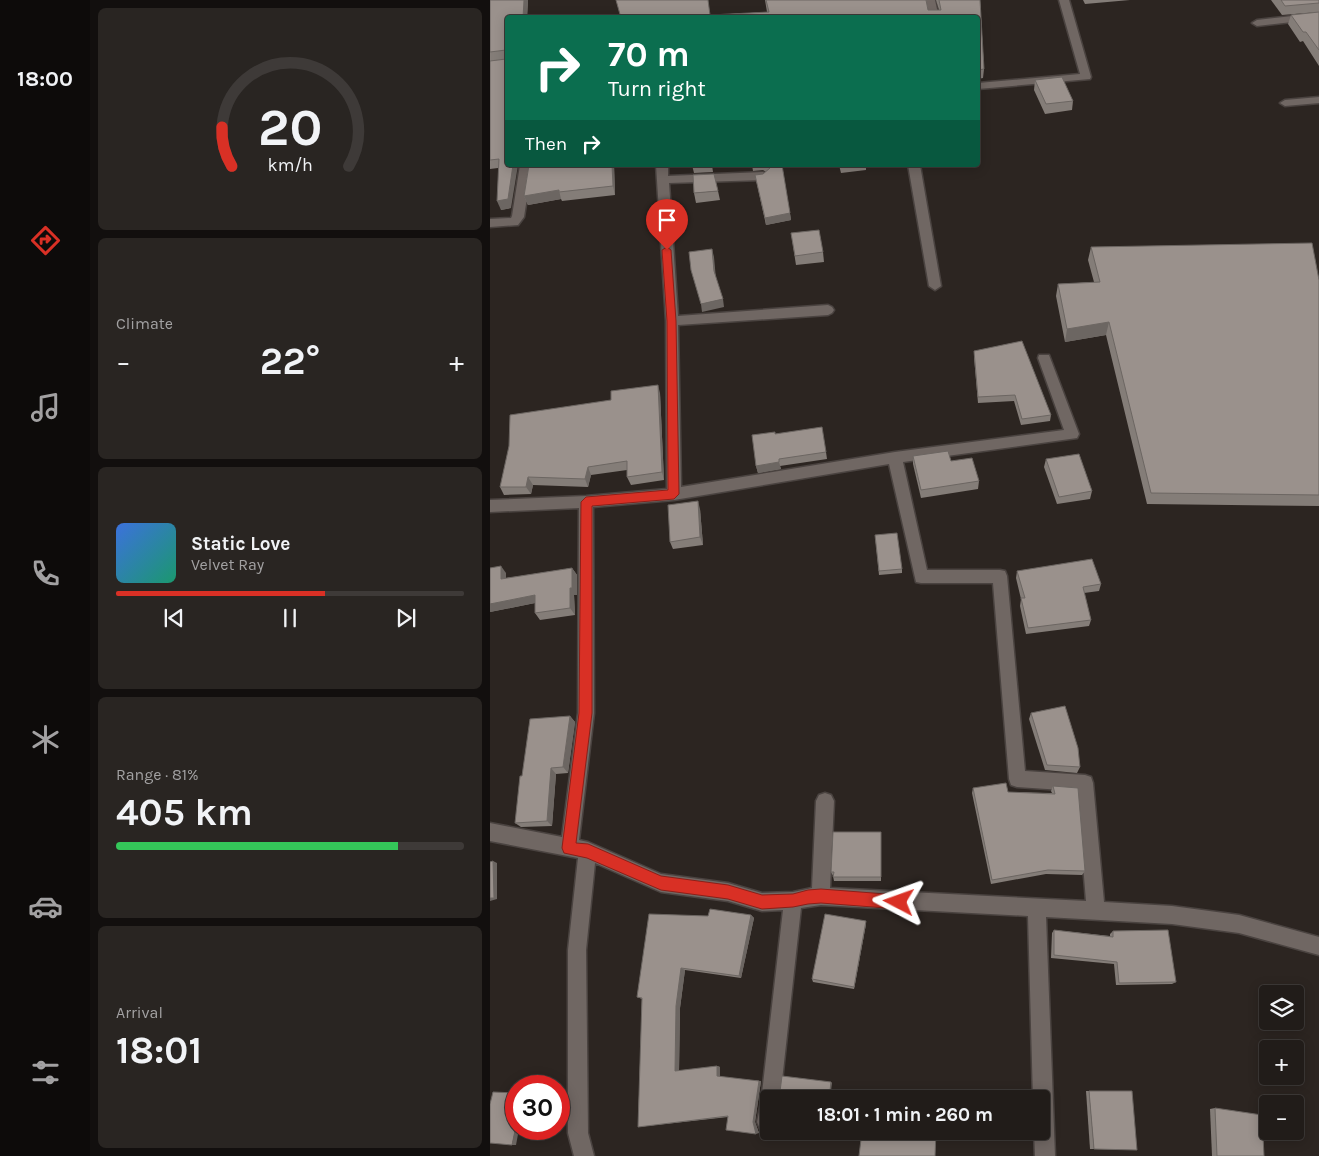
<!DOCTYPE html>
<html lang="en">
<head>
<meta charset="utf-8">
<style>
  body { margin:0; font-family:Karla,sans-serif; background:#292522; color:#f1f3f6; height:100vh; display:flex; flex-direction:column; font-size:19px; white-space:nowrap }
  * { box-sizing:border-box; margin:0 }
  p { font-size:16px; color:#a2a1a2 }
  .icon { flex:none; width:28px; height:28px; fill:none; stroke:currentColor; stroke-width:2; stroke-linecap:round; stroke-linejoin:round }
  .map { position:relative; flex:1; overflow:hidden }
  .drawer { display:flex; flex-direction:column; gap:8px; padding:8px; background:#120f0e; width:400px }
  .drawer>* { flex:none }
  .guide { position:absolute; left:15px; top:15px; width:475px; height:152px; border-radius:5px; box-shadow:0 2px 12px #0003,0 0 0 1px #3e3a38; background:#0b6e4f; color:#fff; overflow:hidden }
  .buttons { position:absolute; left:769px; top:985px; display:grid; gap:10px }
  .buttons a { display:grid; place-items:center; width:45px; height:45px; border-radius:5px; background:#211c19; box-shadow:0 2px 12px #0003,0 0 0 1px #3e3a38; font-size:25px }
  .speed { position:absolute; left:15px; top:1075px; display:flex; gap:10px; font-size:25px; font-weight:700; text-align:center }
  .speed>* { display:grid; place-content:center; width:65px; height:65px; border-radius:50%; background:#211c19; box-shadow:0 2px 12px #0003,0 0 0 1px #3e3a38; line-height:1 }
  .speed .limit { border:8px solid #d22; background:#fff; color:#111 }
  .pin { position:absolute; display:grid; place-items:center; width:42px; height:42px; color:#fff; margin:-51px -21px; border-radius:50% 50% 50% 0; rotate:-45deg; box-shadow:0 0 5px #0007 }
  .pin .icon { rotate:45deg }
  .me { position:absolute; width:55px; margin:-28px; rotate:274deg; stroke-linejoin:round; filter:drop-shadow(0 0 4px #0008) }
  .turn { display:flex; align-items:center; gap:18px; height:105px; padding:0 20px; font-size:22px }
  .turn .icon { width:65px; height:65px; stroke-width:2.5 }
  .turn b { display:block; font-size:35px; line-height:42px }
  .then { display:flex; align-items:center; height:48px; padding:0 20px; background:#0003; gap:10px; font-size:19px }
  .big { font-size:38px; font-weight:700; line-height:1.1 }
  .drawer .tile { flex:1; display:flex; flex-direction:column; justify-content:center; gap:8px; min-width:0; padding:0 18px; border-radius:8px; background:#292522 }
  .drawer .dial { align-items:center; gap:0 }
  .dial svg { height:130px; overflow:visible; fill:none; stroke:#3e3a38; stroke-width:7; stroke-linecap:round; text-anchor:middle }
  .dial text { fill:#f1f3f6; stroke:none }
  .song { display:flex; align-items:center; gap:15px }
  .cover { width:60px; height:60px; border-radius:8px; background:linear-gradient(135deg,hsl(220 70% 55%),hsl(160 70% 35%)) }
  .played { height:5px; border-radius:2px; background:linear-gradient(90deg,#d93025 60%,#3e3a38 60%) }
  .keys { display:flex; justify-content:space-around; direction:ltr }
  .heat { display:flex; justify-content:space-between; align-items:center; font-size:28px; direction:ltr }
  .charge { height:8px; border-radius:4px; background:linear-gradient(90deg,#34c759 81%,#3e3a38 0) }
  .trip { position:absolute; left:270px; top:1090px; width:290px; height:50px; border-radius:5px; background:#211c19; box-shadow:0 2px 12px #0003,0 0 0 1px #3e3a38; font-weight:700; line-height:50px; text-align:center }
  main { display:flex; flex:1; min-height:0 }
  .menu { display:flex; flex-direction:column; width:90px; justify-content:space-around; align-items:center; background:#0d0b0a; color:#a2a1a2 }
  .menu .icon { width:35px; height:35px }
  .menu .selected { color:#d93025 }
  .menu b { font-size:22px; color:#f1f3f6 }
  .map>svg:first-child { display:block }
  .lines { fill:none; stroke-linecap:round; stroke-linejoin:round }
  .lane-casing { stroke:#4a4340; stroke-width:3 }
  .street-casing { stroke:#4a4340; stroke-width:3 }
  .lane { fill:#706763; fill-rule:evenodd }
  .street { fill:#706763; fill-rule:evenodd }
  .wall { fill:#847d78 }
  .shaded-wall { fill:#6c6662 }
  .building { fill:#9a918c; stroke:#6c6662 }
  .route { fill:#d93025; stroke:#8d1f18 }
</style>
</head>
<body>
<main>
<nav class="menu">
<b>18:00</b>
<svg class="icon selected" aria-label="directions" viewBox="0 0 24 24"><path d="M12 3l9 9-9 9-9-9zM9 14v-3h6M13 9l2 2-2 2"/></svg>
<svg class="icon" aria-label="music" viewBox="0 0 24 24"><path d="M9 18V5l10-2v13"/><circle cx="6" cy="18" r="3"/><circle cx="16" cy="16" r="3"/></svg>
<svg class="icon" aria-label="phone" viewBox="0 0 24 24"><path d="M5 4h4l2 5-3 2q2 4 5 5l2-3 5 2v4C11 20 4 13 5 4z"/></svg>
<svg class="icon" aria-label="climate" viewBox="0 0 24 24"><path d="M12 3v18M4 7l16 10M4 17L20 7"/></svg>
<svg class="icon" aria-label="car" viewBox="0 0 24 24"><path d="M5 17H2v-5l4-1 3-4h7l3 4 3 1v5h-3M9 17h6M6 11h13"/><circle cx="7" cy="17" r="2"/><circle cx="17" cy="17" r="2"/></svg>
<svg class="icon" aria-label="filters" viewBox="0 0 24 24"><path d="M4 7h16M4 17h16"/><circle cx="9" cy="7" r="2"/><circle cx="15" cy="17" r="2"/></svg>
</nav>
<section class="drawer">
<div class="tile dial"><svg viewBox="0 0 100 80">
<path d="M14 69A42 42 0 1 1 86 69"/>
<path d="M14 69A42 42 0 0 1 8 45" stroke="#d93025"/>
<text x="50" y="56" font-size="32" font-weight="700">20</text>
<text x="50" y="72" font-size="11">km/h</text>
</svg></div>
<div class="tile"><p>Climate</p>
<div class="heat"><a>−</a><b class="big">22°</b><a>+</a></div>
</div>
<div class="tile">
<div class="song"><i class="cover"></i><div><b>Static Love</b><p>Velvet Ray</p></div></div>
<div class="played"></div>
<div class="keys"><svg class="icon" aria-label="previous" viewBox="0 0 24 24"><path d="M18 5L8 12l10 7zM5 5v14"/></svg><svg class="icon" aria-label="pause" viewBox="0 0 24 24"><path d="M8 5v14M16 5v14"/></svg><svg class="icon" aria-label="next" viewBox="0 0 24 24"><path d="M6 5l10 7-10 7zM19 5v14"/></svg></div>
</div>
<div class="tile"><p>Range · 81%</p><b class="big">405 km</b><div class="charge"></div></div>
<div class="tile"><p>Arrival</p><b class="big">18:01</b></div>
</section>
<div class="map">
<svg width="829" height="1156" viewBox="0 0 829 1156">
  <rect width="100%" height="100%" fill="#2c2521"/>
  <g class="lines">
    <g class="lane-casing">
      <g id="lane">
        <polygon points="829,13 829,19 767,26 762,23 767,20"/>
        <polygon points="829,97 829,103 795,106 790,103 795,100"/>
      </g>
    </g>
    <g class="street-casing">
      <g id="street">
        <polygon points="435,0 445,0 449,18 439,18"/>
        <polygon points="569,0 579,0 601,77 600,79 488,89 488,83 590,74"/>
        <polygon points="30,165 42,165 34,217 28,225 0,227 0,219 21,218 22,216"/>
        <path d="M166,165H178V176L273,172L279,176L273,180L179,183L188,316L338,305L342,307L344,310L342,313L338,315L188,325L191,487L405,452L574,430L548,358L549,355H559L589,434L587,438L413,462L437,570H510L515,571L517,576L535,771L595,775L601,777L603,783L614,902L682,906L749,915L829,937V955L749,933L682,924L556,917L565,1156H545L544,1131H551V1099H543L538,916L331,905L311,908L290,1099H279V1131L277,1132L270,1129L267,1122L271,1102L293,910L272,911L238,901L171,892L105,863L96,950L98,1133L104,1156H84L78,1133V950L88,858L0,841V823L72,837L88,713L89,508L0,512V500L96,496L177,489L176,321ZM399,464L426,582L431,583H503L519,779L521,785L527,787L587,791L596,901L340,888L344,801L341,795L335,793L329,795L326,801L322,888L303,892L272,893L238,883L171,874L98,842L89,840L104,713L103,507L184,500Z"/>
        <polygon points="418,165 430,165 451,286 445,290 439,286"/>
      </g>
    </g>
    <use href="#lane" class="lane"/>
    <use href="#street" class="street"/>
  </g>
  <g class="wall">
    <polygon points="0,0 38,0 37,18 18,18 21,208 11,210 8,168 0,169"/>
    <polygon points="275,0 436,0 438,10 449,10 446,0 490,0 494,69 493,78 488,79 488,18 221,15 277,12"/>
    <polygon points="593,0 640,0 595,4"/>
    <polygon points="781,0 829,0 829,12 792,15"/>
    <polygon points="829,12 829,66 813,41 810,42 798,24 801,15"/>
    <polygon points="545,80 583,101 582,110 555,114 544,90"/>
    <polygon points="39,165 124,165 125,195 72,201 71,199 38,205 34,196"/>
    <polygon points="202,165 222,165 223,172 204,173"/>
    <polygon points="262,165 292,165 301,220 276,225 265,175 273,174 276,172 273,170 263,171"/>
    <polygon points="349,165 376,165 376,170 351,173"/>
    <polygon points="228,191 230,200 206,203 204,193"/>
    <polygon points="301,233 333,252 334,262 306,265"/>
    <polygon points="601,247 829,280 829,506 657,504 616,335 575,342 566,296 568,284 604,282 598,260"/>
    <polygon points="484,351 561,415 560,421 531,425 524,401 488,403 484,357"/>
    <polygon points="170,393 174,480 141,485 137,477 137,470 101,475 98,487 43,485 41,494 14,495 10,487"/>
    <polygon points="285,434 336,452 337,459 290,466 291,469 268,473 266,466"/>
    <polygon points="423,456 461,461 489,481 488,489 431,498 423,464"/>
    <polygon points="556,459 602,491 600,499 567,504 554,467"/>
    <polygon points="210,509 213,545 183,549 180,542"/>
    <polygon points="385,535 412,569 412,573 389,575"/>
    <polygon points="82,568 87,575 87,595 84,595 85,615 50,620 45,613 45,603 0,612 16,573 16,578"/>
    <polygon points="527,571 611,584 609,591 594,593 601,620 599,626 536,634 530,606 531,599 526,578"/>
    <polygon points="541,713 590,767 587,773 555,770 539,719"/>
    <polygon points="80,716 85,722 78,773 66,774 62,826 31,827 25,823 32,776"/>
    <polygon points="563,786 595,871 592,875 556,874 501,884 482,793 483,788 518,792 562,793 561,791"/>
    <polygon points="391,836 391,881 344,881 343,876 341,872"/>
    <polygon points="261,915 264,918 251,978 195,970 190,1008 189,1071 227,1066 230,1067 230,1077 271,1081 265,1122 269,1133 238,1117 148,1127 152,999 147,997 218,916"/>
    <polygon points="376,921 376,924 364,989 323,982 322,979"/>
    <polygon points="564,930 620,936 620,934 623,931 686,982 682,984 626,985 624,964 561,958 562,933"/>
    <polygon points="596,1091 599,1091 604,1149 600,1149"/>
    <polygon points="725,1108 774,1156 722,1156 720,1109"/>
  </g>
  <g class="shaded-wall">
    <polygon points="34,0 38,0 37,18 33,18"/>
    <polygon points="23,165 28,165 21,208 11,210 7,201"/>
    <polygon points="122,165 124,165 125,195 123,186"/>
    <polygon points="69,190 71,199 38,205 34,196"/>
    <polygon points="300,213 301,220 276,225 275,218"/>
    <polygon points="222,249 224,257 226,279 224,271"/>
    <polygon points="233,299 234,307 212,312 211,304"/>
    <polygon points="619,322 616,335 575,342 577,329"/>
    <polygon points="168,385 170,393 174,480 172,472"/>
    <polygon points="289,462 291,469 268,473 266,466"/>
    <polygon points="98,467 101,475 98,487 95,479"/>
    <polygon points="38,477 43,485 41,494 36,487"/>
    <polygon points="208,501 210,509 213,545 210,537"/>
    <polygon points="11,566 16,573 16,586 11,579"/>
    <polygon points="82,568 87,575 87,595 84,595 85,615 80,608 80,588"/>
    <polygon points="45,595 50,602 0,612 0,604"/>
    <polygon points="80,716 85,722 78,773 73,767"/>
    <polygon points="61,768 66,774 62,826 57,821"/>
    <polygon points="3,861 7,863 7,899 0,901"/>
    <polygon points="261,915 264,918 251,978 249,976"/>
    <polygon points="376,921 376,924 364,989 364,987"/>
    <polygon points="191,968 195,970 190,1008 189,1072 185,1071 186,1006"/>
    <polygon points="227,1066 230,1067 230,1077 227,1076"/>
    <polygon points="269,1081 271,1081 265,1122 269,1133 266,1134 263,1122"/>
    <polygon points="341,1082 342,1083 340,1099 339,1099"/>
    <polygon points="26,1126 26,1129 29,1129 26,1145 22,1145"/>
  </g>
  <g class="building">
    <polygon points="0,0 34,0 33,18 18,18 18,165 23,165 18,199 7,201 9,159 0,160 0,61 16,59 16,50 0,52"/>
    <polygon points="126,0 218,0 220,15 279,12 276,0 436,0 438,10 451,10 449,0 490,0 494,69 488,70 488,18 131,18"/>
    <polygon points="791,0 829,0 829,3 795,6"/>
    <polygon points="829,12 829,50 816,32 813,32 801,15"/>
    <polygon points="572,77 583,101 556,104 545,80"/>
    <polygon points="39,165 122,165 123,186 69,192 69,190 34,196"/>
    <polygon points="275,165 292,165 300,213 275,218 265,175 273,174 280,168"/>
    <polygon points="224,174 228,191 204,193 203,175"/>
    <polygon points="329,230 333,252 305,256 301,233"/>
    <polygon points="822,243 829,280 829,495 661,493 619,322 577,329 568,284 610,282 601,247"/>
    <polygon points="222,249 224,271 233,299 211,304 201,270 199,252"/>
    <polygon points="532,341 561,415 532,419 525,395 488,397 484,351"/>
    <polygon points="168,385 172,472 137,477 137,461 98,467 95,479 38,477 36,487 10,487 19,446 20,415 121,400 121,391"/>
    <polygon points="332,427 336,452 289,459 289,462 266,466 262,435 285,432 285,434"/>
    <polygon points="458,451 461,461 482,458 489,481 431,490 423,456"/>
    <polygon points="589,454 602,491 569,497 556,459"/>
    <polygon points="208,501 210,537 180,542 178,505"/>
    <polygon points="407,533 412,569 389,571 385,535"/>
    <polygon points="602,559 611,584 593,587 601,620 538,628 531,598 535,598 527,571"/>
    <polygon points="11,566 11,579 82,568 82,588 80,588 80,608 45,613 45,595 0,604 0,568"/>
    <polygon points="575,706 588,748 590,767 557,765 541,713"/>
    <polygon points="80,716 73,767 61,768 57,821 25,823 30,776 32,776 40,719"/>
    <polygon points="516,783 518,792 565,794 563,786 588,788 595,871 558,870 502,880 483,788"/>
    <polygon points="343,832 391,832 391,877 343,877 344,872 341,872"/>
    <polygon points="3,861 4,898 0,898 0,862"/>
    <polygon points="220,909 261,915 249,976 191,968 186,1006 185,1071 227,1066 227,1076 269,1081 263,1122 266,1134 236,1130 238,1116 148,1127 152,998 147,997 159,914 218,916"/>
    <polygon points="335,914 376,921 364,987 322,979"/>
    <polygon points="564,930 623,937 623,931 678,930 686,982 629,983 627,962 564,955"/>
    <polygon points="292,1076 341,1082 339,1099 289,1099"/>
    <polygon points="599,1091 642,1091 647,1150 604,1149"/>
    <polygon points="3,1092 26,1093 26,1126 22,1145 0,1143 0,1104"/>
    <polygon points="725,1108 772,1115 774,1156 727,1156"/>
    <polygon points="307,1131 335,1131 334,1135"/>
    <polygon points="372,1131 446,1131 445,1156 369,1156"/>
  </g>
  <polygon class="route" points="177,247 181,250 186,321 189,494 184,499 102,506 102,713 86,843 98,844 171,876 238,885 272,895 303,894 318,890 331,889 409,895 414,897 416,902 414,907 409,909 331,903 318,904 303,907 272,909 238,899 171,890 97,858 74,853 72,848 89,713 91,502 96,497 178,490 177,321 172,250"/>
</svg>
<div class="buttons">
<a><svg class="icon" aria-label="layers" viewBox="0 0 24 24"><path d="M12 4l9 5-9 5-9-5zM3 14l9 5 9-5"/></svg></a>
<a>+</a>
<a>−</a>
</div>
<div class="speed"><div class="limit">30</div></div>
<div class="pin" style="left:177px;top:250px;background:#d93025"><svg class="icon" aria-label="arrive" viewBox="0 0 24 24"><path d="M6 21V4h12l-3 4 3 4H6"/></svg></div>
<svg class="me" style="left:409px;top:902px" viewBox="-20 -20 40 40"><path d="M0-17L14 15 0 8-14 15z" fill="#d93025" stroke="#fff" stroke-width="4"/></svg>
<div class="trip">18:01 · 1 min · 260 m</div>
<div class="guide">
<div class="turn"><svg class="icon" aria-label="right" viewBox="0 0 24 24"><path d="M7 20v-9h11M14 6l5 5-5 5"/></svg><div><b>70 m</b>Turn right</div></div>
<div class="then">Then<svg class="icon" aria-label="right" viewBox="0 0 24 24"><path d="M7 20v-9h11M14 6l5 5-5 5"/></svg></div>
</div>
</div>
</main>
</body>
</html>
